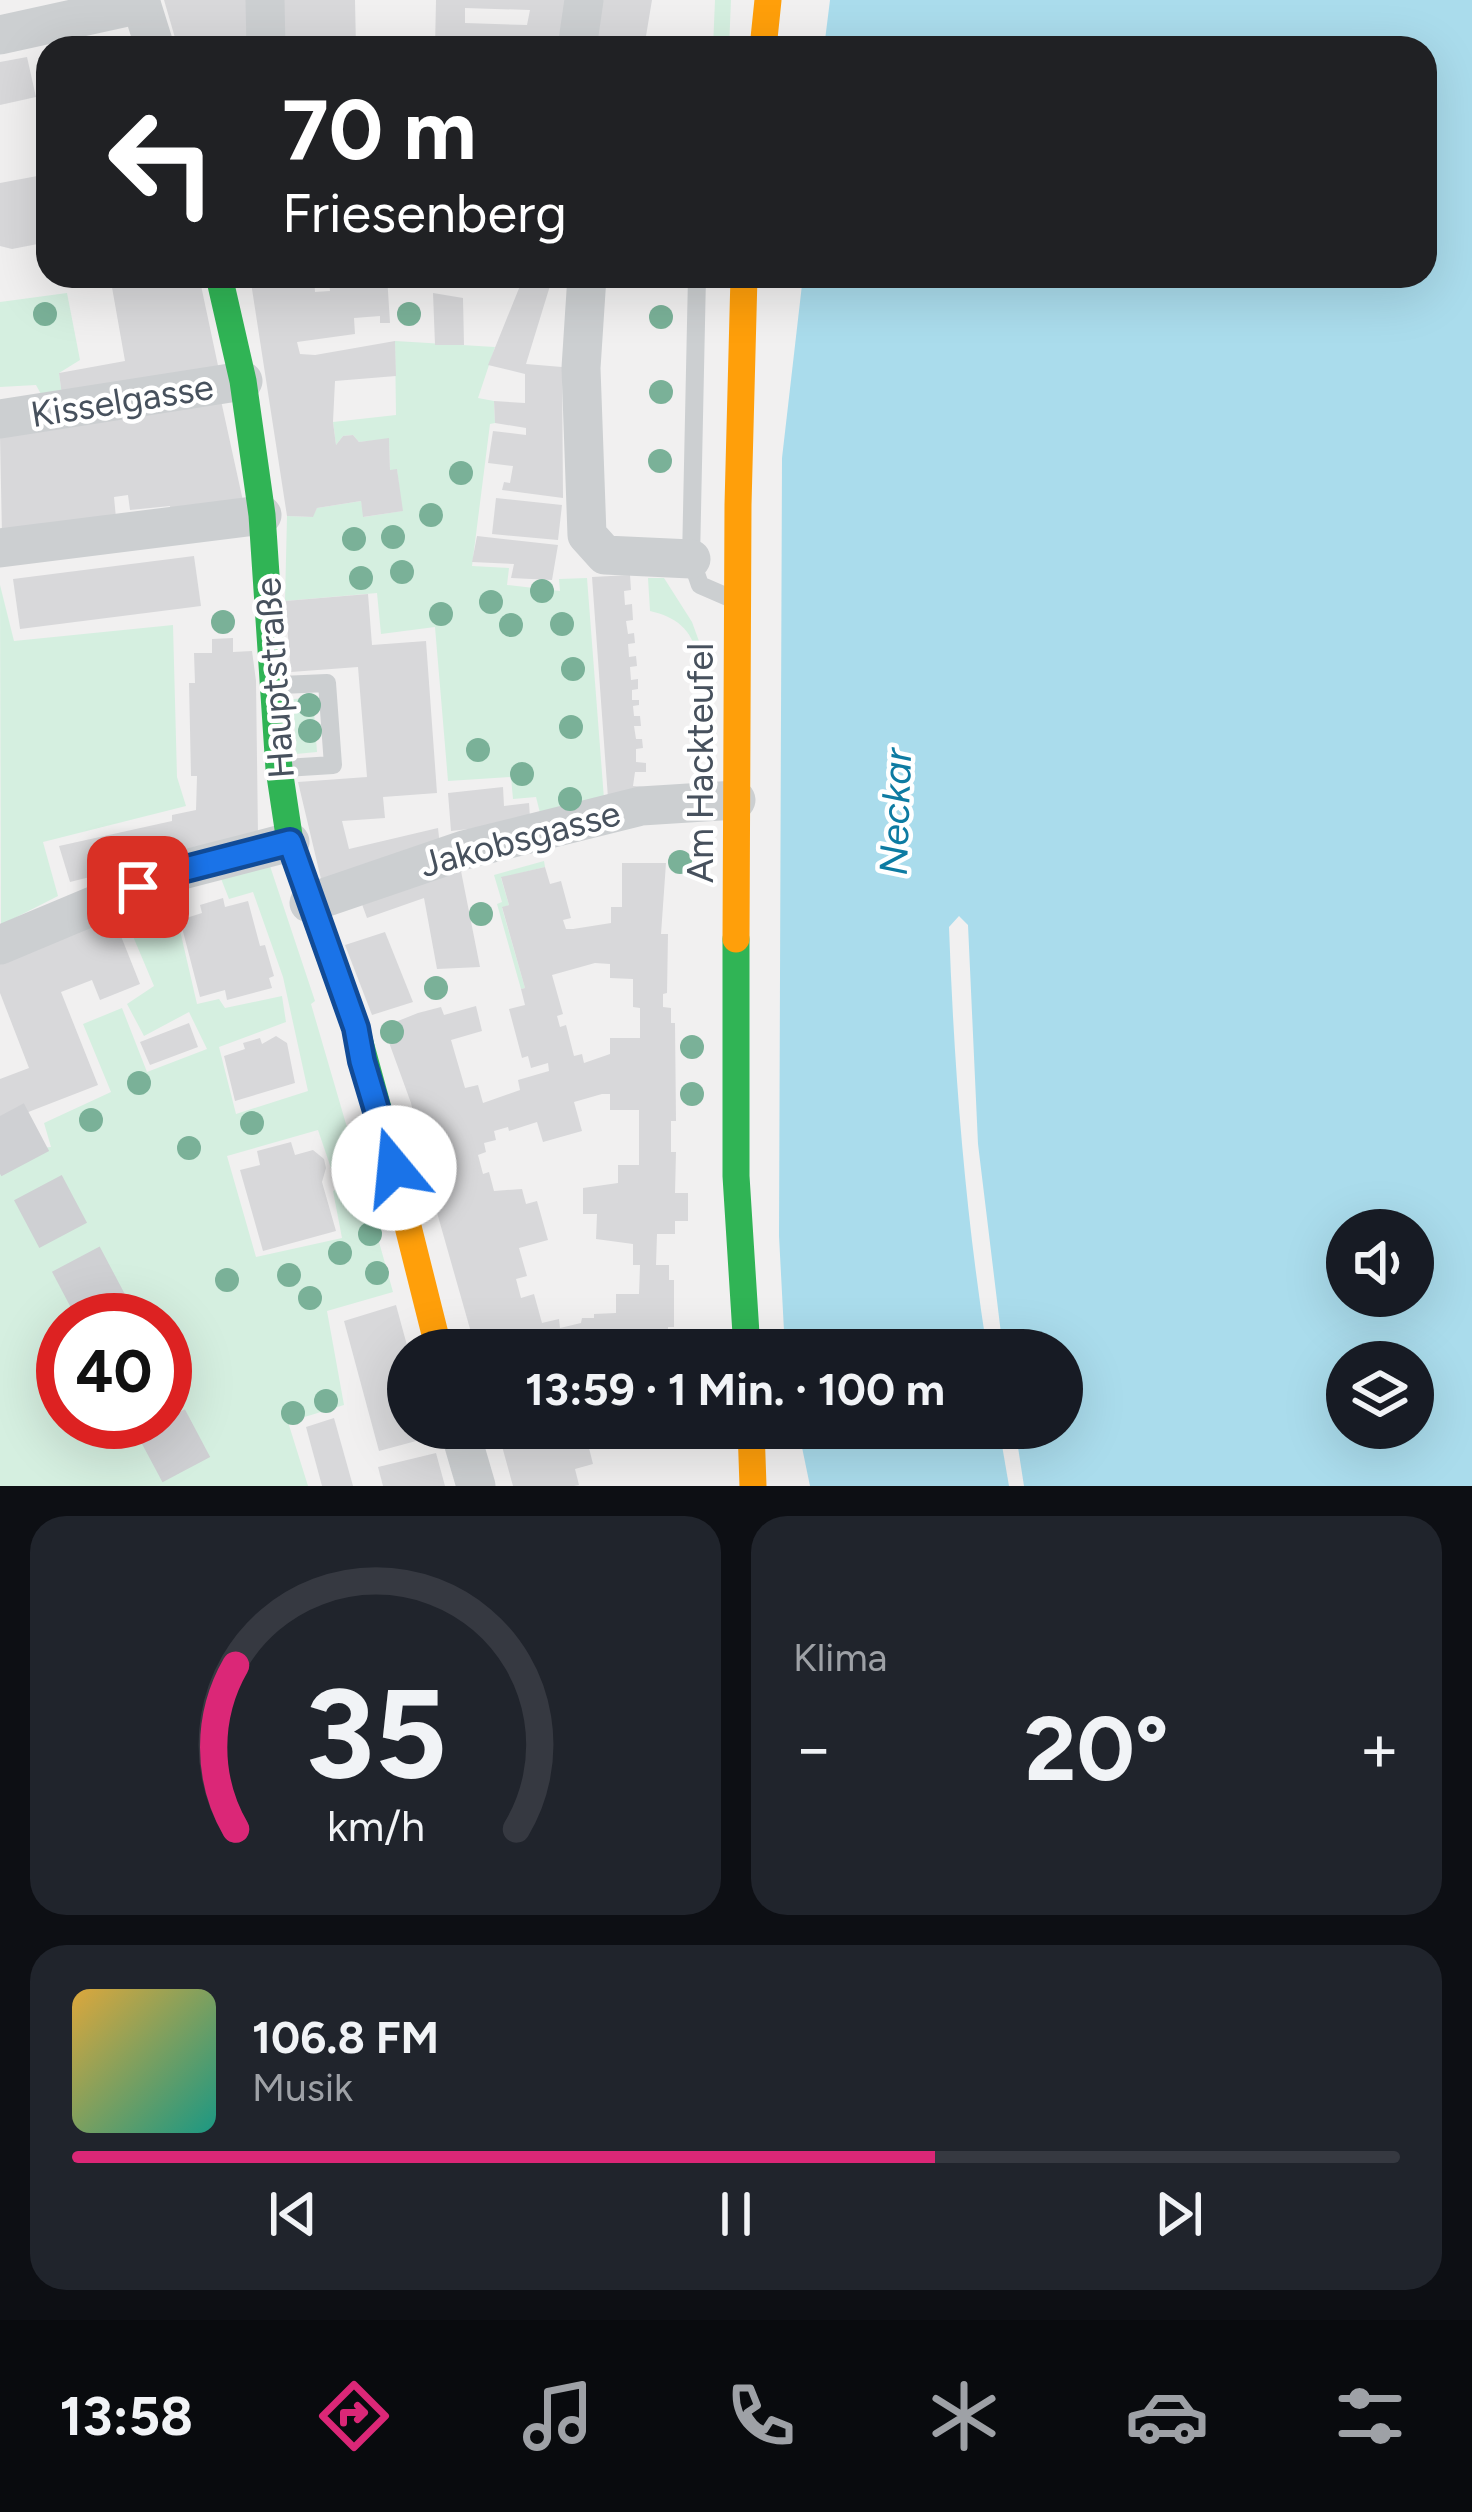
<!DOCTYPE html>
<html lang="de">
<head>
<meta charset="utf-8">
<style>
  body { margin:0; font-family:Figtree,sans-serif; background:#20242c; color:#f1f3f6; height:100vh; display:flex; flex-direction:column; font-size:45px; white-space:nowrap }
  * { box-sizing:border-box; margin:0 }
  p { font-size:39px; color:#9ea1a6 }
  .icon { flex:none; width:66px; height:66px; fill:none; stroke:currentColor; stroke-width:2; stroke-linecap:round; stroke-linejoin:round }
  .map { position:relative; height:1486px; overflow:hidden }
  .drawer { display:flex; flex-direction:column; gap:30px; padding:30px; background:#0d0f14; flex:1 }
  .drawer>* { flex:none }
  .guide { position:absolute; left:36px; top:36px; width:1401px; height:252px; border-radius:36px; box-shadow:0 12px 48px #0002; background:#202124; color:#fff; overflow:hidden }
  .buttons { position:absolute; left:1326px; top:1209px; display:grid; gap:24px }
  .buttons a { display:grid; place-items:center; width:108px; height:108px; border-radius:50%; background:#171b24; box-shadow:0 12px 48px #0002; font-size:60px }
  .speed { position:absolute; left:36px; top:1293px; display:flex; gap:24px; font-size:60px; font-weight:700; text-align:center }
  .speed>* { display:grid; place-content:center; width:156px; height:156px; border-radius:50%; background:#171b24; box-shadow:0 12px 48px #0002; line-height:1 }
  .speed .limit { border:18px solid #d22; background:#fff; color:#111 }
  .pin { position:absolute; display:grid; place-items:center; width:102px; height:102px; color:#fff; margin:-51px; border-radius:24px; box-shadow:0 6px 18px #0006 }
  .me { position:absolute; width:132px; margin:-66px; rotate:343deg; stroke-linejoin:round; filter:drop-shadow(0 0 9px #0008) }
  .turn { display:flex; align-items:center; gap:42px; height:252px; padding:0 48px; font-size:54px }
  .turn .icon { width:156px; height:156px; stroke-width:2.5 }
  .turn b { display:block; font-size:84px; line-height:102px }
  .big { font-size:90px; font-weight:700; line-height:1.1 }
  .drawer .tile { flex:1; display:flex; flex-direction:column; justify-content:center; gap:18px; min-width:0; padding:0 42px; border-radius:36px; background:#20242c }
  .drawer .dial { align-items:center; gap:0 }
  .dial svg { height:312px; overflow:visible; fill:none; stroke:#363941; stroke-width:7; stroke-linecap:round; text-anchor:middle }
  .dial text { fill:#f1f3f6; stroke:none }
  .song { display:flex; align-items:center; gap:36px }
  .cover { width:144px; height:144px; border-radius:18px; background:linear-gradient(135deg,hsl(40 70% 55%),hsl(170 70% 35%)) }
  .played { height:12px; border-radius:6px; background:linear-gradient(90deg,#db2777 65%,#363941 65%) }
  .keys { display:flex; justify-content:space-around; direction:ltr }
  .heat { display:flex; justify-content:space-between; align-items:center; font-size:66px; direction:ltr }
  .drawer .tiles { flex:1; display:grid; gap:30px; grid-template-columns:1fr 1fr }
  .tile:last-child { grid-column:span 2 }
  .trip { position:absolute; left:387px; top:1329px; width:696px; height:120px; border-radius:60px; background:#171b24; box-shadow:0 12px 48px #0002; font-weight:700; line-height:120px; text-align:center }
  .menu { display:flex; height:192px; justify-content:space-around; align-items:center; background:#090b0e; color:#9ea1a6 }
  .menu .icon { width:84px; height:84px }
  .menu .current { color:#db2777 }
  .menu b { font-size:54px; color:#f1f3f6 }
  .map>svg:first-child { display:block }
  .green { fill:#d5efe0; fill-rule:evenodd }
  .water { fill:#aadcec; fill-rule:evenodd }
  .building { fill:#d8d8da; fill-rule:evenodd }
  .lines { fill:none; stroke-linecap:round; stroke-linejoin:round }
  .secondary-tunnel { stroke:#cfd0d3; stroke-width:54; stroke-dasharray:54 27; stroke-linecap:butt }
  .lane { stroke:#cccfd1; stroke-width:18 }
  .street { stroke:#cccfd1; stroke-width:39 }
  .fast { stroke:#30b455; stroke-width:27 }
  .slow { stroke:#ff9f0a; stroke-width:27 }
  .tree { fill:#7ab198 }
  .route-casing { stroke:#114b97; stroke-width:30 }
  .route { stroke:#1a73e8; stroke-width:21 }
  .labels { text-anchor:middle; stroke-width:9; stroke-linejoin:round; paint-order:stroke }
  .street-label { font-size:36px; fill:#47515d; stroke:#fff }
  .water-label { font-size:39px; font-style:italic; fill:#0d7ba2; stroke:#fff }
</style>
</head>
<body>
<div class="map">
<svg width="1472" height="1486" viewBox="0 0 1472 1486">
  <rect width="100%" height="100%" fill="#f1f0f0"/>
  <g class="green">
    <polygon points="715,0 731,0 729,48 713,48"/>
    <polygon points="67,293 80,360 59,373 63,403 47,405 36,385 0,387 0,302"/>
    <polygon points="395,341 495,347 478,398 494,401 495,423 490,424 472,566 509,568 507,585 560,591 559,579 587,578 604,799 541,817 536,797 513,799 511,777 448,781 435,627 381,634 377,593 285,601 287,516 312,517 317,508 361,501 364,517 402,511 397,470 390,470 389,439 359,442 353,435 343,436 336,445 333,422 396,415"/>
    <path d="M648,578H664L692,622L704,655L697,656C692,629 676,617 650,611Z"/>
    <polygon points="0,585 14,641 173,625 177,777 186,806 43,842 58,896 1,925"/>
    <polygon points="313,698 317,752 296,754 293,699"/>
    <path d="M268,860L315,1001L311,1004L360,1172L335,1180L318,1130L227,1156L256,1257L342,1238L333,1191L362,1181L393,1292L327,1311L344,1405L288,1422L308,1486H0V1153L51,1147L44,1123L111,1092L83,1024L122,1008L147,1072L207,1049L189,1012L144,1036L127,1004L154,986L124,915L172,896L197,1004L219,999L225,1008L282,996L286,1022L219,1047L236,1114L308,1091L283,977L253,892L229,899L218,871ZM63,1320H165V1422H63Z"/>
    <polygon points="544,861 545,867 501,878 509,905 502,908 525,988 521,989 497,904 502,902 494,875"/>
  </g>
  <g class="water">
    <path d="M830,0H1472V1486H1024L1015,1428H1062V1350H1003L978,1144L968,925L959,916L949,927C954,1069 965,1209 987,1350H785L779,1236L782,458L803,276H1425V48H824ZM1347,1230H1413V1296H1347ZM1347,1362H1413V1428H1347Z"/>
    <polygon points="798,1428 999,1428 1009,1486 810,1486"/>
  </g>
  <g class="building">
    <polygon points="164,0 255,0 256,48 178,48"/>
    <polygon points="274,0 355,0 356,48 273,48"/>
    <path d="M436,0H569L561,48H435ZM465,8L530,10L527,25L465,23Z"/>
    <polygon points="597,0 652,0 644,48 589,48"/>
    <polygon points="136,35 140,48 82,48 82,46"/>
    <polygon points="27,57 36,97 0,105 0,62"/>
    <polygon points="48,174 48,242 12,249 0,246 0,183"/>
    <polygon points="110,276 132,276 133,282 143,280 142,276 199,276 220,375 63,403 59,373 125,361"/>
    <polygon points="250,276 314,276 315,292 330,291 329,276 387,276 390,323 380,323 380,316 354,318 355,334 297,342 300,354 315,355 395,341 396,376 335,381 333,422 336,445 343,436 353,435 359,442 389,438 390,470 397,469 403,511 363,517 361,501 317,508 313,517 287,516"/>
    <polygon points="524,276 553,276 526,364 562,367 563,498 502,490 504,482 510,483 513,466 488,463 493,431 526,435 526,428 495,423 494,401 525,403 525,374 488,365"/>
    <polygon points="433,293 463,298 464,345 435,345"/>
    <polygon points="220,396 243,501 171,515 170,506 130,510 128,495 114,497 116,518 2,536 0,436"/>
    <polygon points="496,498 562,505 558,540 492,534"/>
    <polygon points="477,536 558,545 552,580 511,578 514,564 472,562"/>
    <polygon points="194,556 201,606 20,629 13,579"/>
    <polygon points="630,575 631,590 624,591 625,605 632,604 633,620 626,621 628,634 634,633 635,643 628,644 629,657 636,656 637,666 630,667 631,680 638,679 638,689 632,690 632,700 639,700 639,705 633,706 634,716 640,716 641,726 634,726 636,739 642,739 643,748 636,749 636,762 646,763 646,772 635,772 633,786 645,787 608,798 592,577"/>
    <polygon points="368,594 372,645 426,641 437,793 383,797 385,818 342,821 349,849 438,828 440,846 321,879 298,782 367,777 358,667 291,672 285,601"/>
    <polygon points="233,638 233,652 252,651 256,681 258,835 70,882 59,846 172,821 172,815 196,810 197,776 191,776 189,683 195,683 194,653 212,653 212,639"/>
    <polygon points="503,787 504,806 529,803 530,818 505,825 451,831 448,793"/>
    <polygon points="459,861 480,967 437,969 424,898 367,918 359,896"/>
    <path d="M622,863H666L661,934H668L667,993L663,994V1007L671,1008V1023H675L676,1121H671V1152H676L675,1193H688V1221H675V1234H657L656,1265H669V1280H674V1327H668V1345H652L651,1350H476L430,1188L411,1103L387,1037L397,1035L393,1023L418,1013L441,1007L444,1015L476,1006L482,1031L451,1040L465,1088L478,1085L483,1103L520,1090L518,1080L549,1071L548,1063L531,1068L528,1056L522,1058L509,1009L525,1005L521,989L525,988L502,907L509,905L501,877L545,867L550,884L561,881L571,918L563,920L566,929H573L611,923V907H622ZM595,963L610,964V978L633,979V1007L640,1008V1038H610V1054L584,1063L582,1054L574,1056L566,1025L560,1027L557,1016L563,1014L552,975ZM602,1094H610V1110H639V1165H618V1183L583,1188V1214H597L596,1239L633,1244V1265H640L639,1294H616V1313L594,1314V1318H582L581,1323L560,1328L559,1319L542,1323L534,1294L521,1298L516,1279L527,1276L519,1248L548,1240L537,1201L526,1204L522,1189L494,1191L489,1172L483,1174L478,1155L486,1152L484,1143L496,1140L494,1131L508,1127L509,1131L537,1122L543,1142L582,1131L574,1102Z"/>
    <polygon points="223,898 225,907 248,901 260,946 265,945 274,976 269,978 272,988 227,1000 225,990 200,997 180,920 202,913 200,905"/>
    <polygon points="111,911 140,984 100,1000 92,980 61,992 98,1085 0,1123 0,1079 29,1068 0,993 0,958"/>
    <polygon points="385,932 413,1002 372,1015 345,945"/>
    <polygon points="189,1023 198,1047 150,1065 140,1042"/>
    <polygon points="276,1036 287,1043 295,1083 235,1101 224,1056 245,1049 243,1043 260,1038 262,1044"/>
    <polygon points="291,1142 295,1155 313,1150 324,1159 326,1168 322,1182 336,1231 263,1251 240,1170 260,1165 257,1151"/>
    <polygon points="396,1305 408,1349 408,1428 429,1428 431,1437 379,1451 344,1321"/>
    <polygon points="334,1418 353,1486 322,1486 306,1427"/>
    <polygon points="497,1428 573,1428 575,1435 585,1432 593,1464 575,1469 579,1485 574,1486 513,1486"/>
    <polygon points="436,1453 445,1486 383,1486 378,1467"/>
  </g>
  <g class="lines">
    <g class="secondary-tunnel">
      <polyline points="0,1116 108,1320"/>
      <polyline points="161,1422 195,1486"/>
    </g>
    <g class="lane">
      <polyline points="697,276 691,559 700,585 730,598"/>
      <polyline points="281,685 327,683 333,765 285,768"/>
    </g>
    <g class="street">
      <polyline points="140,0 155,48"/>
      <polyline points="265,0 266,48"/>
      <polyline points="0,35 141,4"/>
      <polyline points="577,48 584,0"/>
      <polyline points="587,276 581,368 587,535 605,555 691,559"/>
      <polyline points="0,419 243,381"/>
      <polyline points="0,548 262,515"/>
      <polyline points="309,903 464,850 641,806 736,800"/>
      <polyline points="0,945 174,872 290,842"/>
      <polyline points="459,1428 476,1486"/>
    </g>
    <g class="fast">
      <polyline points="219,276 243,381 262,515 279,769 290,842 356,1028 382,1123"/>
      <polyline points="736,939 736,1176 747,1350"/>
    </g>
    <g class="slow">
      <polyline points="763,48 768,0"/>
      <polyline points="736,939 738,505 744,276"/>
      <polyline points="382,1123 439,1350"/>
      <polyline points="751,1428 753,1486"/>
    </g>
  </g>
  <g class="tree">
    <circle cx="45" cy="314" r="12"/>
    <circle cx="409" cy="314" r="12"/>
    <circle cx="661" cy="317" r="12"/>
    <circle cx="661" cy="392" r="12"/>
    <circle cx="660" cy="461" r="12"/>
    <circle cx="461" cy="473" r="12"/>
    <circle cx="431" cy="515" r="12"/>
    <circle cx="393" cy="537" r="12"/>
    <circle cx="354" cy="539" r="12"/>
    <circle cx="402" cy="572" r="12"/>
    <circle cx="361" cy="578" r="12"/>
    <circle cx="542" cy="591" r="12"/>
    <circle cx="491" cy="602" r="12"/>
    <circle cx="441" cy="614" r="12"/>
    <circle cx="223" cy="622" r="12"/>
    <circle cx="562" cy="624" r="12"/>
    <circle cx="511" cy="625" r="12"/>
    <circle cx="573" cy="669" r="12"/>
    <circle cx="309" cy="705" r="12"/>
    <circle cx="571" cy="727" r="12"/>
    <circle cx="310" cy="731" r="12"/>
    <circle cx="478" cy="750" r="12"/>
    <circle cx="522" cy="774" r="12"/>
    <circle cx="570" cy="799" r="12"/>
    <circle cx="680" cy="862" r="12"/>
    <circle cx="481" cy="914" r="12"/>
    <circle cx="436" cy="988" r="12"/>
    <circle cx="392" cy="1032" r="12"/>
    <circle cx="692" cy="1047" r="12"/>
    <circle cx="139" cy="1083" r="12"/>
    <circle cx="692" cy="1094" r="12"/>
    <circle cx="91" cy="1120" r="12"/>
    <circle cx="252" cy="1123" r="12"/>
    <circle cx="189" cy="1148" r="12"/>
    <circle cx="370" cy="1234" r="12"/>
    <circle cx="340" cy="1253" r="12"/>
    <circle cx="377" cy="1273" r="12"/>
    <circle cx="289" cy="1275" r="12"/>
    <circle cx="227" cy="1280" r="12"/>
    <circle cx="310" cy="1298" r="12"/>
    <circle cx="326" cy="1401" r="12"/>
    <circle cx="293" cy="1413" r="12"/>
  </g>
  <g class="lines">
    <g class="route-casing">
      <polyline id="route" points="138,887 174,872 290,842 356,1028 362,1061 394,1168"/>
    </g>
    <use href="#route" class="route"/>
  </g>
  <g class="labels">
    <g class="street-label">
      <text transform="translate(122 400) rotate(-9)" y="13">Kisselgasse</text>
      <text transform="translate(274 678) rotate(-94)" y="13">Hauptstraße</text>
      <text transform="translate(700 763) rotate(-90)" y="13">Am Hackteufel</text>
      <text transform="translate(520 838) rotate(-15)" y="13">Jakobsgasse</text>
    </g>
    <g class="water-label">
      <text transform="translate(895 812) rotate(-88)" y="14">Neckar</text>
    </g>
  </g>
</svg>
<div class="buttons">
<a><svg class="icon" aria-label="sound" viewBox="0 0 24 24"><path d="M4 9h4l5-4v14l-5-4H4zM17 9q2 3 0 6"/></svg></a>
<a><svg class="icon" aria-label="layers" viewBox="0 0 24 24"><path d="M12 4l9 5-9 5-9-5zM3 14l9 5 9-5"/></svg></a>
</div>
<div class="speed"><div class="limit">40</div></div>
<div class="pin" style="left:138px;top:887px;background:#d93025"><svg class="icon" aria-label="arrive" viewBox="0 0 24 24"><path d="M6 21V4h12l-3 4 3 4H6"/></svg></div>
<svg class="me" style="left:394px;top:1168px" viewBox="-20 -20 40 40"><circle r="19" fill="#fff"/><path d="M0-13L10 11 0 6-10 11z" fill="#1a73e8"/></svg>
<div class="trip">13:59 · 1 Min. · 100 m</div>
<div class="guide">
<div class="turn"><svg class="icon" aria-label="left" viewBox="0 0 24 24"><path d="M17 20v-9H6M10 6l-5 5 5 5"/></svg><div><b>70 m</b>Friesenberg</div></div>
</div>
</div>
<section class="drawer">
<div class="tiles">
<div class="tile dial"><svg viewBox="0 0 100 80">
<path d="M14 69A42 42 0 1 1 86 69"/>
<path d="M14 69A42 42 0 0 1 14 27" stroke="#db2777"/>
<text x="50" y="56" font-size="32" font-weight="700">35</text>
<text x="50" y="72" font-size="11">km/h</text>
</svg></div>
<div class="tile"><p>Klima</p>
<div class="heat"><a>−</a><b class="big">20°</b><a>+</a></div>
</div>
<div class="tile">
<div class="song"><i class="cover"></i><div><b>106.8 FM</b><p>Musik</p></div></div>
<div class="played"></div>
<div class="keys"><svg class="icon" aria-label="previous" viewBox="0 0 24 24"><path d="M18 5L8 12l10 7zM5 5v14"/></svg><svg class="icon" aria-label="pause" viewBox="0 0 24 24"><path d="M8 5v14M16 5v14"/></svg><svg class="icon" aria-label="next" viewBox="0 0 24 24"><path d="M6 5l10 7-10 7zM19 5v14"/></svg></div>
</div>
</div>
</section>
<nav class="menu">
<b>13:58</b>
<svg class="icon current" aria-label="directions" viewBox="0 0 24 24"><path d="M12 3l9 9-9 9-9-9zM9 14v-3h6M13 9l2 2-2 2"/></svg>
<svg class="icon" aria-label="music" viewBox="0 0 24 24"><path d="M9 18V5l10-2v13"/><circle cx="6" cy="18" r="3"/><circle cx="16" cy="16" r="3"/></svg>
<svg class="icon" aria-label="phone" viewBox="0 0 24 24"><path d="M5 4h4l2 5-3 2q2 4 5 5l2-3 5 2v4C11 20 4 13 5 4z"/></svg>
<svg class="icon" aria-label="climate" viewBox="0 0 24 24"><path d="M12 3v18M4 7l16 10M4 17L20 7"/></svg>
<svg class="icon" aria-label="car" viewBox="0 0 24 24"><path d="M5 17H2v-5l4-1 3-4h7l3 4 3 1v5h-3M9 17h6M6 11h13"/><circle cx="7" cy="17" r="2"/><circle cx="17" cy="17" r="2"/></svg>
<svg class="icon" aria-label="filters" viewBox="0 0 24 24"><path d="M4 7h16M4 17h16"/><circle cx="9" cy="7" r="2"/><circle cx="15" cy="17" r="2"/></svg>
</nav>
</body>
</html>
